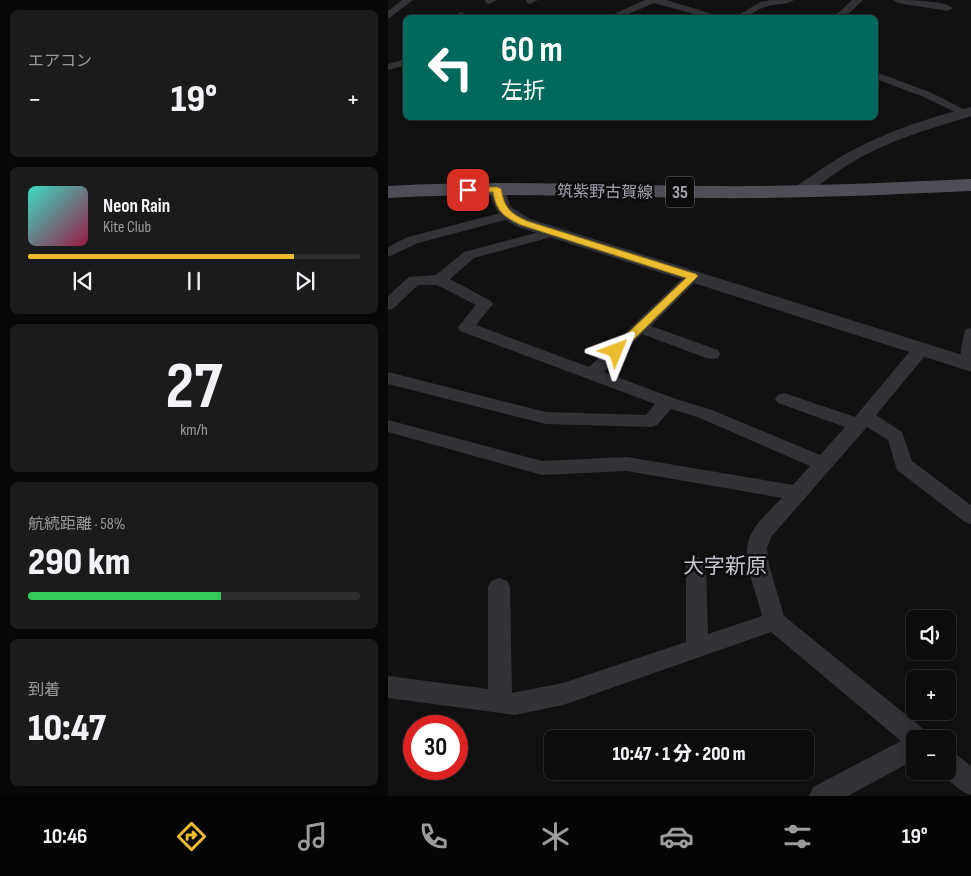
<!DOCTYPE html>
<html lang="ja">
<head>
<meta charset="utf-8">
<style>
  body { margin:0; font-family:"Sofia Sans Condensed","Noto Sans JP",sans-serif; background:#1b1b1c; color:#f1f3f6; height:100vh; display:flex; flex-direction:column; font-size:19px; white-space:nowrap }
  * { box-sizing:border-box; margin:0 }
  p { font-size:16px; color:#9a9c9e }
  .icon { flex:none; width:28px; height:28px; fill:none; stroke:currentColor; stroke-width:2; stroke-linecap:round; stroke-linejoin:round }
  .map { position:relative; flex:1; overflow:hidden }
  .side { display:flex; flex-direction:column; gap:10px; padding:10px; background:#070708; width:388px }
  .side>* { flex:none }
  .banner { position:absolute; left:15px; top:15px; width:475px; height:105px; border-radius:8px; box-shadow:0 2px 12px #0003,0 0 0 1px #2d2d2e; background:#00695c; color:#fff; overflow:hidden }
  .fabs { position:absolute; left:518px; top:610px; display:grid; gap:10px }
  .fabs a { display:grid; place-items:center; width:50px; height:50px; border-radius:8px; background:#0d0d0e; box-shadow:0 2px 12px #0003,0 0 0 1px #2d2d2e; font-size:25px }
  .speed { position:absolute; left:15px; top:715px; display:flex; gap:10px; font-size:25px; font-weight:700; text-align:center }
  .speed>* { display:grid; place-content:center; width:65px; height:65px; border-radius:50%; background:#0d0d0e; box-shadow:0 2px 12px #0003,0 0 0 1px #2d2d2e; line-height:1 }
  .speed .limit { border:8px solid #d22; background:#fff; color:#111 }
  .pin { position:absolute; display:grid; place-items:center; width:42px; height:42px; color:#fff; margin:-21px; border-radius:10px; box-shadow:0 2px 8px #0006 }
  .me { position:absolute; width:55px; margin:-28px; rotate:46deg; stroke-linejoin:round; filter:drop-shadow(0 0 4px #0008) }
  .turn { display:flex; align-items:center; gap:18px; height:105px; padding:0 15px; font-size:22px }
  .turn .icon { width:65px; height:65px; stroke-width:2.5 }
  .turn b { display:block; font-size:35px; line-height:42px }
  .big { font-size:38px; font-weight:800; line-height:1.1 }
  .side .widget { flex:1; display:flex; flex-direction:column; justify-content:center; gap:8px; min-width:0; padding:0 18px; border-radius:8px; background:#1b1b1c }
  .side .dial { align-items:center; gap:0 }
  .dial b { font-size:65px; line-height:1 }
  .song { display:flex; align-items:center; gap:15px }
  .cover { width:60px; height:60px; border-radius:8px; background:linear-gradient(135deg,hsl(170 70% 55%),hsl(340 70% 35%)) }
  .played { height:5px; border-radius:2px; background:linear-gradient(90deg,#ebbc30 80%,#2d2d2e 80%) }
  .keys { display:flex; justify-content:space-around; direction:ltr }
  .heat { display:flex; justify-content:space-between; align-items:center; font-size:28px; direction:ltr }
  .charge { height:8px; border-radius:4px; background:linear-gradient(90deg,#34c759 58%,#2d2d2e 0) }
  .trip { position:absolute; left:156px; top:730px; width:270px; height:50px; border-radius:8px; background:#0d0d0e; box-shadow:0 2px 12px #0003,0 0 0 1px #2d2d2e; font-weight:800; line-height:50px; text-align:center }
  .tab-bar { display:flex; height:80px; justify-content:space-around; align-items:center; background:#050506; color:#9a9c9e }
  .tab-bar .icon { width:35px; height:35px }
  .tab-bar .selected { color:#ebbc30 }
  .tab-bar b { font-size:22px; color:#f1f3f6 }
  main { display:flex; flex:1; min-height:0 }
  .map>svg:first-child { display:block }
  .lines { fill:none; stroke-linecap:round; stroke-linejoin:round }
  .minor { fill:#323337; fill-rule:evenodd }
  .tertiary { fill:#323337; fill-rule:evenodd }
  .primary { fill:#4e4f56; fill-rule:evenodd }
  .route { fill:#ebbc30; stroke:#997a1f }
  .labels { text-anchor:middle; stroke-width:5; stroke-linejoin:round; paint-order:stroke }
  .far-street-label { font-size:16px; fill:#a3a6b3; stroke:#0c0c0d }
  .shield { fill:#0c0c0d; stroke:#767881; stroke-width:1 }
  .shield-label { font-size:18px; font-weight:bold; fill:#a3a6b3 }
  .quarter-label { font-size:21px; fill:#c3c6cf; stroke:#0c0c0d }
</style>
</head>
<body>
<main>
<section class="side">
<div class="widget"><p>エアコン</p>
<div class="heat"><a>−</a><b class="big">19°</b><a>+</a></div>
</div>
<div class="widget">
<div class="song"><i class="cover"></i><div><b>Neon Rain</b><p>Kite Club</p></div></div>
<div class="played"></div>
<div class="keys"><svg class="icon" aria-label="previous" viewBox="0 0 24 24"><path d="M18 5L8 12l10 7zM5 5v14"/></svg><svg class="icon" aria-label="pause" viewBox="0 0 24 24"><path d="M8 5v14M16 5v14"/></svg><svg class="icon" aria-label="next" viewBox="0 0 24 24"><path d="M6 5l10 7-10 7zM19 5v14"/></svg></div>
</div>
<div class="widget dial"><b>27</b><p>km/h</p></div>
<div class="widget"><p>航続距離 · 58%</p><b class="big">290 km</b><div class="charge"></div></div>
<div class="widget"><p>到着</p><b class="big">10:47</b></div>
</section>
<div class="map">
<svg width="584" height="796" viewBox="0 0 584 796">
  <rect width="100%" height="100%" fill="#111112"/>
  <g class="lines">
    <g class="minor">
      <polygon points="14,0 25,0 0,19 0,11"/>
      <polygon points="97,0 109,0 101,4 98,3"/>
      <polygon points="138,0 150,0 142,4 139,3"/>
      <polygon points="257,0 278,0 338,18 320,18 266,3 231,18 217,18"/>
      <path d="M383,0H406C398,6 387,3 377,7C363,12 364,18 346,18L372,2Z"/>
      <polygon points="464,0 475,0 456,18 445,18"/>
      <path d="M505,0C520,0 554,0 565,8L560,11L510,3Z"/>
      <polygon points="73,12 83,18 70,18 68,15"/>
      <polygon points="170,14 175,17 163,18"/>
      <polygon points="18,59 18,65 0,70 0,64"/>
      <polygon points="488,72 544,93 583,113 581,115 573,115 536,97 488,79"/>
      <polygon points="120,211 127,215 125,218 30,243 0,257 0,247 20,237"/>
      <path d="M159,230L164,231L166,234L164,237L86,258L62,279L103,301L105,304L88,325L201,367L300,273H310L312,276L310,279L263,326L330,350L332,354L330,358L324,359L318,358L254,334L216,372L285,398L324,410L432,455L457,427L390,403L387,399L390,395L396,393L402,395L467,417L528,344L534,343L540,344L542,348L540,352L488,415L514,432L524,461L584,506V525L577,522L509,470L500,440L479,427L383,537L379,548L381,565L396,616L538,731L541,739H526V760L460,796H421L425,787L513,741L383,632L175,705L127,715L0,698V676L100,689V587L103,581L111,578L119,581L122,587L124,693L175,683L298,642V566L301,560L308,557L315,560L318,566L320,634L374,616C368,587 347,553 368,526C375,516 385,507 394,498L239,471L154,475L0,432V420L154,461L239,457L405,485L422,466L312,418L283,409L269,425L263,427L158,424L0,384V372L158,412L258,415L267,404L72,331L70,327L88,305L49,285H30L6,308L0,310V296L21,277L48,275L76,252Z"/>
      <polygon points="584,328 584,367 573,367 571,363 576,333 578,329"/>
      <polygon points="559,751 568,754 584,767 584,795 575,792 550,772 559,771"/>
    </g>
    <g class="tertiary">
      <path d="M584,107V116C548,127 512,137 479,154C457,165 438,180 419,194H407L405,191C410,183 421,178 429,172C475,140 529,120 584,107Z"/>
      <path d="M109,184L115,186L123,207L142,219L584,358V372L130,227C113,218 104,208 101,189L103,186Z"/>
    </g>
    <path class="primary" d="M584,179V191C495,195 407,199 318,198C212,197 106,192 0,198V186C106,180 212,185 318,186C407,187 495,183 584,179Z"/>
  </g>
  <path class="route" d="M109,187L113,189C117,209 122,213 139,221L308,274L310,276L232,353H224L223,351L224,348L298,278L133,225C116,217 108,211 105,192H80L76,190L80,187Z"/>
  <g class="labels">
    <g class="far-street-label">
      <text transform="translate(217 191) rotate(1)" y="6">筑紫野古賀線</text>
    </g>
    <rect class="shield" x="278" y="176.5" width="28" height="31" rx="4"/>
    <g class="shield-label">
      <text x="292" y="198">35</text>
    </g>
    <g class="quarter-label">
      <text x="337" y="573">大字新原</text>
    </g>
  </g>
</svg>
<div class="fabs">
<a><svg class="icon" aria-label="sound" viewBox="0 0 24 24"><path d="M4 9h4l5-4v14l-5-4H4zM17 9q2 3 0 6"/></svg></a>
<a>+</a>
<a>−</a>
</div>
<div class="speed"><div class="limit">30</div></div>
<div class="pin" style="left:80px;top:190px;background:#d93025"><svg class="icon" aria-label="arrive" viewBox="0 0 24 24"><path d="M6 21V4h12l-3 4 3 4H6"/></svg></div>
<svg class="me" style="left:228px;top:351px" viewBox="-20 -20 40 40"><path d="M0-17L14 15 0 8-14 15z" fill="#ebbc30" stroke="#fff" stroke-width="4"/></svg>
<div class="trip">10:47 · 1 分 · 200 m</div>
<div class="banner">
<div class="turn"><svg class="icon" aria-label="left" viewBox="0 0 24 24"><path d="M17 20v-9H6M10 6l-5 5 5 5"/></svg><div><b>60 m</b>左折</div></div>
</div>
</div>
</main>
<nav class="tab-bar">
<b>10:46</b>
<svg class="icon selected" aria-label="directions" viewBox="0 0 24 24"><path d="M12 3l9 9-9 9-9-9zM9 14v-3h6M13 9l2 2-2 2"/></svg>
<svg class="icon" aria-label="music" viewBox="0 0 24 24"><path d="M9 18V5l10-2v13"/><circle cx="6" cy="18" r="3"/><circle cx="16" cy="16" r="3"/></svg>
<svg class="icon" aria-label="phone" viewBox="0 0 24 24"><path d="M5 4h4l2 5-3 2q2 4 5 5l2-3 5 2v4C11 20 4 13 5 4z"/></svg>
<svg class="icon" aria-label="climate" viewBox="0 0 24 24"><path d="M12 3v18M4 7l16 10M4 17L20 7"/></svg>
<svg class="icon" aria-label="car" viewBox="0 0 24 24"><path d="M5 17H2v-5l4-1 3-4h7l3 4 3 1v5h-3M9 17h6M6 11h13"/><circle cx="7" cy="17" r="2"/><circle cx="17" cy="17" r="2"/></svg>
<svg class="icon" aria-label="filters" viewBox="0 0 24 24"><path d="M4 7h16M4 17h16"/><circle cx="9" cy="7" r="2"/><circle cx="15" cy="17" r="2"/></svg>
<b>19°</b>
</nav>
</body>
</html>
